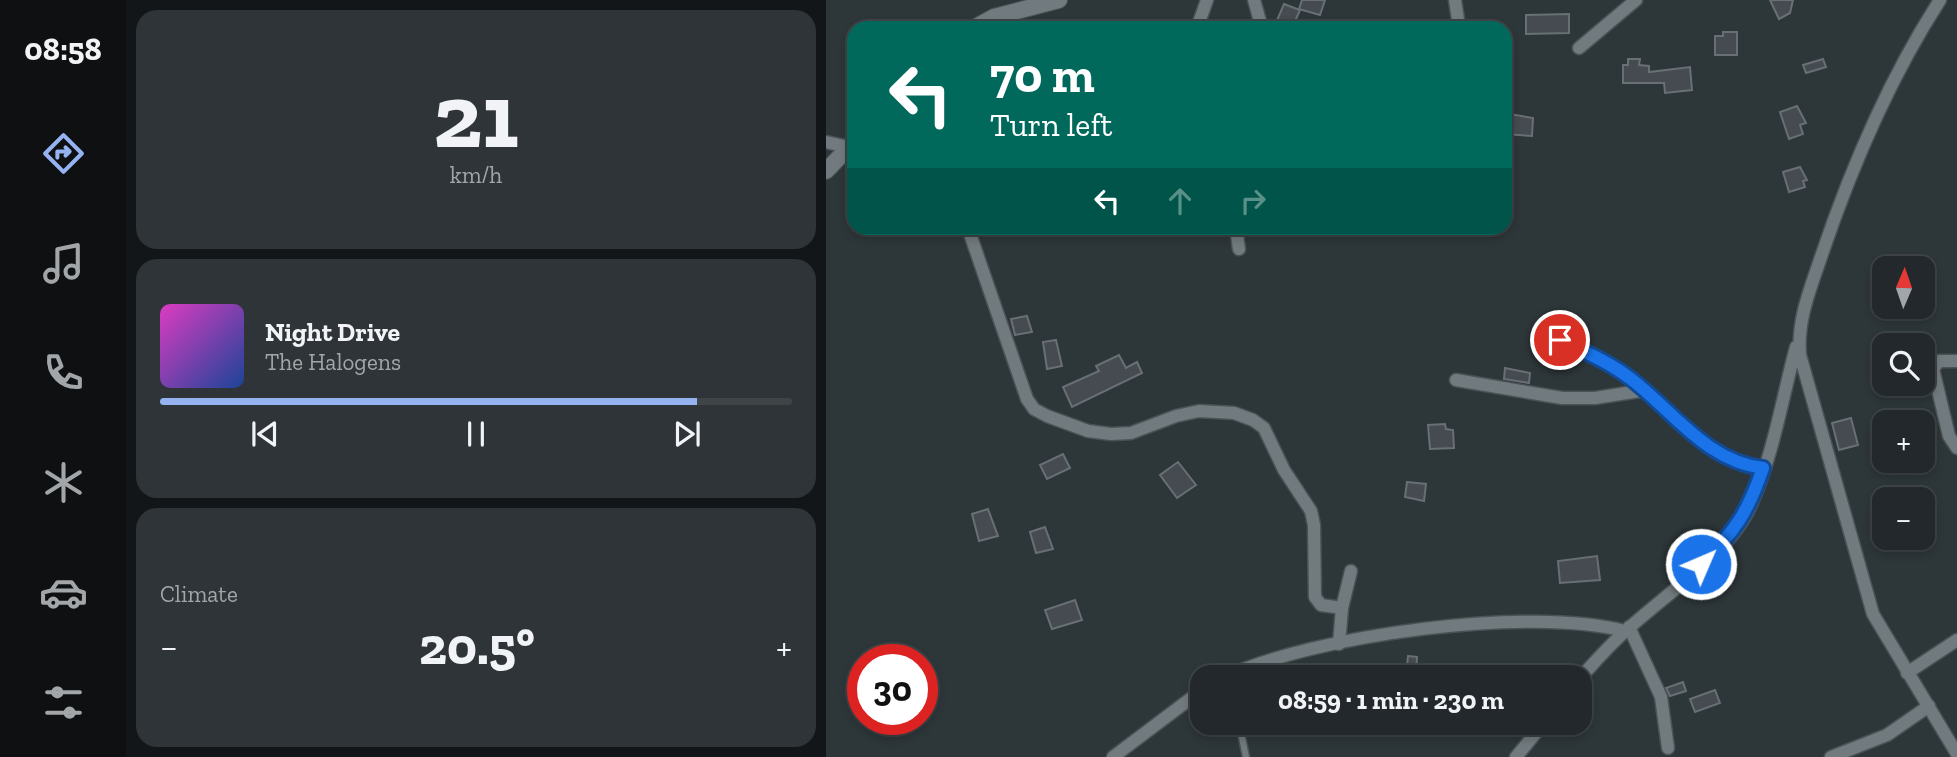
<!DOCTYPE html>
<html lang="en">
<head>
<meta charset="utf-8">
<style>
  body { margin:0; font-family:"Zilla Slab",serif; background:#2e3437; color:#f1f3f6; height:100vh; display:flex; flex-direction:column; font-size:26px; white-space:nowrap }
  * { box-sizing:border-box; margin:0 }
  p { font-size:23px; color:#a2a6a9 }
  .icon { flex:none; width:38px; height:38px; fill:none; stroke:currentColor; stroke-width:2; stroke-linecap:round; stroke-linejoin:round }
  .map { position:relative; flex:1; overflow:hidden }
  .sheet { display:flex; flex-direction:column; gap:10px; padding:10px; background:#131618; width:700px }
  .sheet>* { flex:none }
  .banner { position:absolute; left:21px; top:21px; width:665px; height:214px; border-radius:21px; box-shadow:0 4px 10px #0003,0 0 0 2px #3f4447; background:#00695c; color:#fff; overflow:hidden }
  .needle { width:46px; rotate:2deg }
  .fabs { position:absolute; left:1046px; top:256px; display:grid; gap:14px }
  .fabs a { display:grid; place-items:center; width:63px; height:63px; border-radius:14px; background:#22282b; box-shadow:0 4px 10px #0003,0 0 0 2px #3f4447; font-size:35px }
  .speed { position:absolute; left:21px; top:644px; display:flex; gap:14px; font-size:35px; font-weight:700; text-align:center }
  .speed>* { display:grid; place-content:center; width:91px; height:91px; border-radius:50%; background:#22282b; box-shadow:0 4px 10px #0003,0 0 0 2px #3f4447; line-height:1 }
  .speed .limit { border:10px solid #d22; background:#fff; color:#111 }
  .pin { position:absolute; display:grid; place-items:center; width:60px; height:60px; color:#fff; margin:-30px; border:4px solid #fff; border-radius:50%; box-shadow:0 2px 7px #0007 }
  .me { position:absolute; width:77px; margin:-38px; rotate:45deg; stroke-linejoin:round; filter:drop-shadow(0 0 5px #0008) }
  .turn { display:flex; align-items:center; gap:24px; height:147px; padding:0 28px; font-size:32px }
  .turn .icon { width:91px; height:91px; stroke-width:2.5 }
  .turn b { display:block; font-size:49px; line-height:60px }
  .lanes { display:flex; align-items:center; height:66px; padding:0 28px; background:#0003; justify-content:center; gap:35px; direction:ltr }
  .lanes .off { opacity:.35 }
  .big { font-size:52px; font-weight:700; line-height:1.1 }
  .sheet .widget { flex:1; display:flex; flex-direction:column; justify-content:center; gap:10px; min-width:0; padding:0 24px; border-radius:21px; background:#2e3437 }
  .sheet .dial { align-items:center; gap:0 }
  .dial b { font-size:91px; line-height:1 }
  .song { display:flex; align-items:center; gap:21px }
  .cover { width:84px; height:84px; border-radius:10px; background:linear-gradient(135deg,hsl(310 70% 55%),hsl(220 70% 35%)) }
  .played { height:7px; border-radius:4px; background:linear-gradient(90deg,#95b2f1 85%,#3f4447 85%) }
  .keys { display:flex; justify-content:space-around; direction:ltr }
  .heat { display:flex; justify-content:space-between; align-items:center; font-size:38px; direction:ltr }
  .trip { position:absolute; left:364px; top:665px; width:402px; height:70px; border-radius:21px; background:#22282b; box-shadow:0 4px 10px #0003,0 0 0 2px #3f4447; font-weight:700; line-height:70px; text-align:center }
  main { display:flex; flex:1; min-height:0 }
  .menu { display:flex; flex-direction:column; width:126px; justify-content:space-around; align-items:center; background:#0e1011; color:#a2a6a9 }
  .menu .icon { width:49px; height:49px }
  .menu .on { color:#95b2f1 }
  .menu b { font-size:32px; color:#f1f3f6 }
  .map>svg:first-child { display:block }
  .building { fill:#454b51; stroke:#686f75; stroke-width:2 }
  .lines { fill:none; stroke-linecap:round; stroke-linejoin:round }
  .service-casing { stroke:#4b5254; stroke-width:9 }
  .minor-casing { stroke:#4b5254; stroke-width:15 }
  .tertiary-casing { stroke:#4b5254; stroke-width:18 }
  .service { stroke:#717a7e; stroke-width:6 }
  .minor { stroke:#717a7e; stroke-width:12 }
  .tertiary { stroke:#717a7e; stroke-width:16 }
  .route-casing { stroke:#114b97; stroke-width:18 }
  .route { stroke:#1a73e8; stroke-width:12 }
</style>
</head>
<body>
<main>
<nav class="menu">
<b>08:58</b>
<svg class="icon on" aria-label="directions" viewBox="0 0 24 24"><path d="M12 3l9 9-9 9-9-9zM9 14v-3h6M13 9l2 2-2 2"/></svg>
<svg class="icon" aria-label="music" viewBox="0 0 24 24"><path d="M9 18V5l10-2v13"/><circle cx="6" cy="18" r="3"/><circle cx="16" cy="16" r="3"/></svg>
<svg class="icon" aria-label="phone" viewBox="0 0 24 24"><path d="M5 4h4l2 5-3 2q2 4 5 5l2-3 5 2v4C11 20 4 13 5 4z"/></svg>
<svg class="icon" aria-label="climate" viewBox="0 0 24 24"><path d="M12 3v18M4 7l16 10M4 17L20 7"/></svg>
<svg class="icon" aria-label="car" viewBox="0 0 24 24"><path d="M5 17H2v-5l4-1 3-4h7l3 4 3 1v5h-3M9 17h6M6 11h13"/><circle cx="7" cy="17" r="2"/><circle cx="17" cy="17" r="2"/></svg>
<svg class="icon" aria-label="filters" viewBox="0 0 24 24"><path d="M4 7h16M4 17h16"/><circle cx="9" cy="7" r="2"/><circle cx="15" cy="17" r="2"/></svg>
</nav>
<section class="sheet">
<div class="widget dial"><b>21</b><p>km/h</p></div>
<div class="widget">
<div class="song"><i class="cover"></i><div><b>Night Drive</b><p>The Halogens</p></div></div>
<div class="played"></div>
<div class="keys"><svg class="icon" aria-label="previous" viewBox="0 0 24 24"><path d="M18 5L8 12l10 7zM5 5v14"/></svg><svg class="icon" aria-label="pause" viewBox="0 0 24 24"><path d="M8 5v14M16 5v14"/></svg><svg class="icon" aria-label="next" viewBox="0 0 24 24"><path d="M6 5l10 7-10 7zM19 5v14"/></svg></div>
</div>
<div class="widget"><p>Climate</p>
<div class="heat"><a>−</a><b class="big">20.5°</b><a>+</a></div>
</div>
</section>
<div class="map">
<svg width="1131" height="757" viewBox="0 0 1131 757">
  <rect width="100%" height="100%" fill="#2d3639"/>
  <g class="building">
    <polygon points="476,0 499,0 494,15 473,9"/>
    <polygon points="944,0 967,0 964,13 953,19"/>
    <polygon points="458,4 474,10 466,28 449,25"/>
    <polygon points="743,14 743,33 700,34 700,15"/>
    <polygon points="897,32 911,32 911,55 889,55 889,36 897,36"/>
    <polygon points="802,59 814,59 813,65 823,66 823,72 864,67 866,90 839,93 838,83 797,83 797,65 802,65"/>
    <polygon points="997,59 1000,67 980,73 977,65"/>
    <polygon points="971,106 980,123 974,125 977,134 963,139 954,112"/>
    <polygon points="683,114 707,118 706,136 679,134 679,116 683,117"/>
    <polygon points="974,167 981,180 977,181 979,187 963,192 957,172"/>
    <polygon points="1068,306 1096,306 1096,311 1069,315"/>
    <polygon points="201,316 206,332 189,335 185,319"/>
    <polygon points="230,340 236,366 221,369 217,342"/>
    <polygon points="293,355 300,368 311,362 316,373 246,407 237,387 273,371 270,366"/>
    <polygon points="679,368 704,373 703,383 678,379"/>
    <polygon points="1025,418 1032,445 1013,450 1006,423"/>
    <polygon points="619,424 620,429 627,430 628,448 604,449 602,425"/>
    <polygon points="237,454 244,468 221,479 214,465"/>
    <polygon points="352,462 370,485 351,498 334,475"/>
    <polygon points="581,482 600,484 598,501 579,497"/>
    <polygon points="162,509 172,536 153,541 146,514"/>
    <polygon points="219,527 227,549 210,553 204,532"/>
    <polygon points="771,556 774,580 734,583 732,561"/>
    <polygon points="249,600 256,620 226,629 219,610"/>
    <polygon points="582,656 591,657 590,676 580,675"/>
    <polygon points="513,666 537,668 536,677 512,677"/>
    <polygon points="857,682 860,691 844,696 840,688"/>
    <polygon points="889,690 894,703 869,712 864,699"/>
  </g>
  <g class="lines">
    <g class="service-casing">
      <polyline id="service" points="413,723 420,757"/>
    </g>
    <g class="minor-casing">
      <g id="minor">
        <polyline points="428,0 436,28"/>
        <polyline points="629,0 633,26"/>
        <path d="M1114,0C1063,79 1025,168 995,257C984,290 971,320 974,355L1047,614L1131,754"/>
        <polyline points="371,28 381,0"/>
        <polyline points="753,48 810,0"/>
        <polyline points="0,142 23,147"/>
        <polyline points="142,228 201,399 208,409 221,416 262,431 285,434 305,433 350,416 373,411 408,413 427,420 438,428 458,470 485,511 488,525 489,597 495,605 516,608"/>
        <polyline points="410,228 413,249"/>
        <path d="M734,340C759,352 783,362 805,379C848,411 880,461 937,468"/>
        <polyline points="1131,361 1113,361 1107,369 1123,436 1131,448"/>
        <polyline points="630,380 736,398 769,398 820,390"/>
        <polyline points="803,627 835,697 842,748"/>
        <polyline points="513,644 516,608 525,571"/>
        <polyline points="1081,673 1131,640"/>
        <path d="M399,677C490,635 702,606 799,631"/>
        <path d="M754,678C770,661 785,643 803,628C840,594 904,552 924,507C947,457 956,399 970,347"/>
        <polyline points="287,757 376,690"/>
        <polyline points="690,757 718,723"/>
        <polyline points="1005,757 1061,735 1103,706"/>
      </g>
    </g>
    <g class="tertiary-casing">
      <g id="tertiary">
        <polyline points="148,28 168,17 233,0"/>
        <polyline points="0,171 28,142"/>
      </g>
    </g>
    <use href="#service" class="service"/>
    <use href="#minor" class="minor"/>
    <use href="#tertiary" class="tertiary"/>
  </g>
  <g class="lines">
    <g class="route-casing">
      <path id="route" d="M734,340C759,352 783,362 805,379C848,412 880,461 937,468C922,512 909,532 875,564"/>
    </g>
    <use href="#route" class="route"/>
  </g>
</svg>
<div class="fabs">
<a><svg class="needle" viewBox="-14 -14 28 28"><path d="M0-13l5 13h-10z" fill="#e53935"/><path d="M0 13l5-13h-10z" fill="#a2a6a9"/></svg></a>
<a><svg class="icon" aria-label="search" viewBox="0 0 24 24"><circle cx="10" cy="10" r="6"/><path d="M15 15l6 6"/></svg></a>
<a>+</a>
<a>−</a>
</div>
<div class="speed"><div class="limit">30</div></div>
<div class="pin" style="left:734px;top:340px;background:#d93025"><svg class="icon" aria-label="arrive" viewBox="0 0 24 24"><path d="M6 21V4h12l-3 4 3 4H6"/></svg></div>
<svg class="me" style="left:875px;top:564px" viewBox="-20 -20 40 40"><circle r="17" fill="#1a73e8" stroke="#fff" stroke-width="3"/><path d="M0-11L8 9 0 5-8 9z" fill="#fff"/></svg>
<div class="trip">08:59 · 1 min · 230 m</div>
<div class="banner">
<div class="turn"><svg class="icon" aria-label="left" viewBox="0 0 24 24"><path d="M17 20v-9H6M10 6l-5 5 5 5"/></svg><div><b>70 m</b>Turn left</div></div>
<div class="lanes"><svg class="icon" aria-label="left" viewBox="0 0 24 24"><path d="M17 20v-9H6M10 6l-5 5 5 5"/></svg><svg class="icon off" aria-label="ahead" viewBox="0 0 24 24"><path d="M12 20V5M6 11l6-6 6 6"/></svg><svg class="icon off" aria-label="right" viewBox="0 0 24 24"><path d="M7 20v-9h11M14 6l5 5-5 5"/></svg></div>
</div>
</div>
</main>
</body>
</html>
